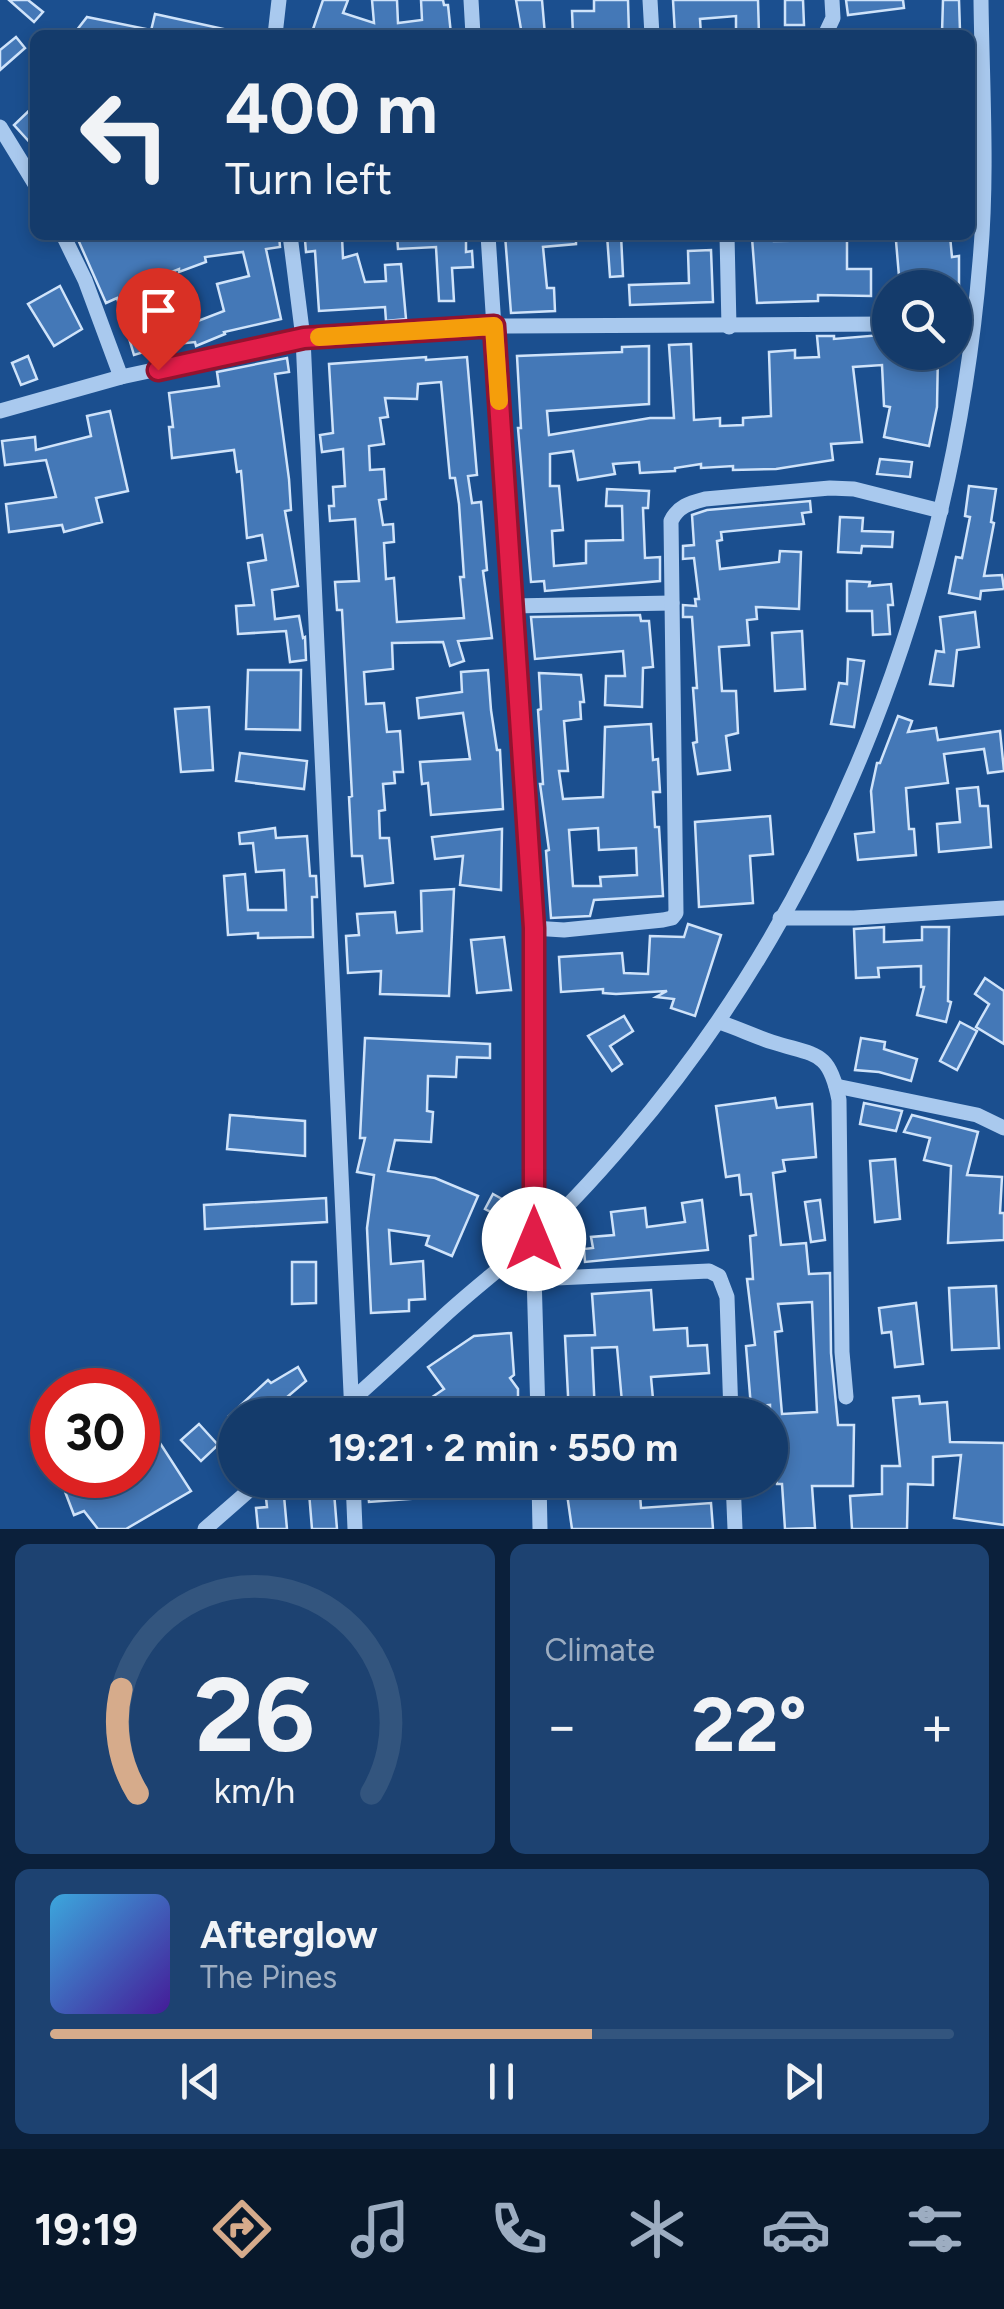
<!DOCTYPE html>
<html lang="en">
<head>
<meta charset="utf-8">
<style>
  body { margin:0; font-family:Figtree,sans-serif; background:#1d4271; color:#f1f3f6; height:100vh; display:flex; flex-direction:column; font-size:38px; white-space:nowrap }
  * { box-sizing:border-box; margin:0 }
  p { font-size:32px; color:#9dadc1 }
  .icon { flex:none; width:55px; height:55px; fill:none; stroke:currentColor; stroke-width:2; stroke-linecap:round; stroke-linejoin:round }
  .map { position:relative; height:1529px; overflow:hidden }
  .details { display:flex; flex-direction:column; gap:15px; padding:15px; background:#0b203b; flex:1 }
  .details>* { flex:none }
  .banner { position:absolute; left:30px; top:30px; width:945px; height:210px; border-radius:15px; box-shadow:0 5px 15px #0003,0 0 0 2px #33557e; background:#143b6b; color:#f1f3f6; overflow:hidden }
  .tools { position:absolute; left:872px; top:270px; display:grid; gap:20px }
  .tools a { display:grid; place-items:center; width:100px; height:100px; border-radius:50%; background:#143b6b; box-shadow:0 5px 15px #0003,0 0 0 2px #33557e; font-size:50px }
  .speed { position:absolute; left:30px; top:1368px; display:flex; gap:20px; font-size:50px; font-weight:700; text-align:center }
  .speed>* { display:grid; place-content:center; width:130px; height:130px; border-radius:50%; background:#143b6b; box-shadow:0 5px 15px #0003,0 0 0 2px #33557e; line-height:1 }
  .speed .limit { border:15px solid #d22; background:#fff; color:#111 }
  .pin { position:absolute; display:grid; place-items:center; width:85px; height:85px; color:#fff; margin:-102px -42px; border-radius:50% 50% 50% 0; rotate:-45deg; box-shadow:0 0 10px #0007 }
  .pin .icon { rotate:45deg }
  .me { position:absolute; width:110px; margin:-55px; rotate:0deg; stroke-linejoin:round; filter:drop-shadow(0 0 8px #0008) }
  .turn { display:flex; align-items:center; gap:35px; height:210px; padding:0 30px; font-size:45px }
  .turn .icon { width:130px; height:130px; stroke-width:2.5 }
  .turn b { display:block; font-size:70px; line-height:85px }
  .big { font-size:75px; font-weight:700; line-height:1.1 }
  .details .card { flex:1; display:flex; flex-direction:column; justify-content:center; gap:15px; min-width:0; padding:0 35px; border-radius:15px; background:#1d4271 }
  .details .dial { align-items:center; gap:0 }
  .dial svg { height:260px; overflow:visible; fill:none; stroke:#33557e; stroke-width:7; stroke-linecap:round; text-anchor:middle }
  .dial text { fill:#f1f3f6; stroke:none }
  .song { display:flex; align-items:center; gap:30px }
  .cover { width:120px; height:120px; border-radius:15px; background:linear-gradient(135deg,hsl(200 70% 55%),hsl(260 70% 35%)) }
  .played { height:10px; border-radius:5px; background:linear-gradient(90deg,#d6ab8b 60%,#33557e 60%) }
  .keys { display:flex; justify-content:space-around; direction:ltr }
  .heat { display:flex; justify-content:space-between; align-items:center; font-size:55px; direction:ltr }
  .details .tiles { flex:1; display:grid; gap:15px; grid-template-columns:1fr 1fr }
  .card:last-child { grid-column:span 2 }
  .trip { position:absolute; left:218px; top:1398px; width:570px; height:100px; border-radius:50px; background:#143b6b; box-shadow:0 5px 15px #0003,0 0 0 2px #33557e; font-weight:700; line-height:100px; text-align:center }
  .tabs { display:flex; height:160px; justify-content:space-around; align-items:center; background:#08182b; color:#9dadc1 }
  .tabs .icon { width:70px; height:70px }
  .tabs .selected { color:#d6ab8b }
  .tabs b { font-size:45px; color:#f1f3f6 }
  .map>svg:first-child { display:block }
  .building { fill:#4478b7; stroke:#cfe3fa; stroke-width:2.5; fill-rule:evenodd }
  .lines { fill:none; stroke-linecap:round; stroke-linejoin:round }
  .minor { stroke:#a9c9ee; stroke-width:15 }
  .route-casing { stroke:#92132f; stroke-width:25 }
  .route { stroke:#e11d48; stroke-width:18 }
  .slow { stroke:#f59e0b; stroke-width:18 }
</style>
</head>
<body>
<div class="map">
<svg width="1004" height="1529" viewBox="0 0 1004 1529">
  <rect width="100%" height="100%" fill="#1b4f8f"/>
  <g class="building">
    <polygon points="9,0 28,0 43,12 34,22"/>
    <polygon points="323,0 348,0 343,13 374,23 372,0 397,0 398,23 422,20 421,0 443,0 444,5 448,5 451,34 346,35 336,32 335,35 311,35"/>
    <polygon points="516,0 542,0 545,35 522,35"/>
    <polygon points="594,0 628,0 629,35 573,35 572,11 594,11"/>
    <polygon points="673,0 758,0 759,35 736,35 736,16 700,19 701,35 675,35"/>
    <polygon points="785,0 803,0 804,25 785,25"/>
    <polygon points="846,0 903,0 904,8 848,15"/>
    <polygon points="943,0 959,0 960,31 942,33"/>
    <polygon points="155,14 228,30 228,35 150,35"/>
    <polygon points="87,17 146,29 146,35 73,35"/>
    <polygon points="16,37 25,48 0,70 0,50"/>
    <polygon points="35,105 35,148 14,125"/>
    <path d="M76,235H279L280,247L266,249L281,319L224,332L225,334L196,346L195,342L167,345L134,355L117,298L106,303ZM243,252L249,276L217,284L224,311L185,326L154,329L145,301L132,304L127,289L179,269V272L206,262L205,257Z"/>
    <polygon points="397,235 466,235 466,252 472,251 473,267 452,268 454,301 439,301 436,247 398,249"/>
    <polygon points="505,235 576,235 576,244 543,247 547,288 554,288 555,311 511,313"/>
    <polygon points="607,235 621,235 623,276 610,277"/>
    <polygon points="774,236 774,241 847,240 847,269 871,269 871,296 818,295 818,301 757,303 752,238"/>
    <polygon points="950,236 952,257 959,256 959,288 900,288 896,241"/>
    <polygon points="342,237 343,258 357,254 365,282 386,281 385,265 401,264 406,319 386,321 385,307 319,311 315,251 306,252 305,240"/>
    <polygon points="711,250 713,302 630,305 629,285 689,283 688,251"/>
    <polygon points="60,286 82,329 54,346 28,304"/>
    <polygon points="881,335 881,342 890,342 890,352 938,352 937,407 929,446 884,437 890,407 884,406 882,365 853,367 862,442 831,444 833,460 776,469 733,470 733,466 701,468 701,464 675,468 675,471 640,473 639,462 613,464 615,474 578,480 573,451 550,454 550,486 559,486 563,530 552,531 554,566 586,563 586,541 623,540 622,506 606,506 607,489 649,491 648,508 643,508 645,558 660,557 660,581 545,591 544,581 531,582 518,428 521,428 517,356 622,352 622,347 649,346 649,404 547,411 549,435 650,418 674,418 669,345 691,344 694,420 720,418 720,426 743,425 743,418 771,416 769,352 795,350 795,358 819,357 817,336 834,336 834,339"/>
    <polygon points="28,356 37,379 21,385 12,363"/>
    <path d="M426,357V360L467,357L477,475L468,476L472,503L481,502L487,570L483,571L492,638L458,641L464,661L450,666L443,642L392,643L393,669L364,672L366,704L384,703L387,732L400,731L403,772H394L395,783L383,784L385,810L379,811L380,838H389L393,883L365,886L362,856H352L349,797L352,796L342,610H337L335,582L359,581L355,519L330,521L329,506H334L333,487L345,486L343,449L322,452L320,435L333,433L329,364ZM441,382L450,478H455L459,504L464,577H460L464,618L397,622L394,578L386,579L384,543L394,542L393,524L383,525L379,500L386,499L384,469L370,470L369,446L384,444L380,418L388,417L385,398L417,399L418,384Z"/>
    <polygon points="287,358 289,372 275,374 289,479 291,510 285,511 298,586 272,590 275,619 299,616 303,638 305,637 306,660 290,662 286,631 238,634 236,606 254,605 248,563 266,560 262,535 247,538 241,471 237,472 234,450 172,458 169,427 173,427 169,393 219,386 217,372"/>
    <polygon points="110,411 128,491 96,498 102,522 64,532 62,525 9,532 6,504 56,497 46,460 5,465 2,441 35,437 36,450 91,436 87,416"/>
    <polygon points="880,459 912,462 910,477 877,474"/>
    <polygon points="969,486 996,489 991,522 994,523 984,576 1002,575 1004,589 981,591 980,599 949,593 956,557 962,558 970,517 965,516"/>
    <polygon points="810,501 811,512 802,513 804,524 721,532 722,540 717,541 720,569 779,562 780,551 801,552 799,609 756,607 757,619 747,620 749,645 719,647 722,691 736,691 738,733 726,736 730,770 698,774 693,743 697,742 693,688 697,688 692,617 683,617 683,605 696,606 695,599 699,599 694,558 683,559 683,546 694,545 692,515 707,510"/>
    <polygon points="840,517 863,518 862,531 893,532 892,547 862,546 861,553 838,552"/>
    <polygon points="847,581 870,582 869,586 891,584 893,605 888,605 890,634 873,635 872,611 847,611"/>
    <polygon points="975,612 979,647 957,650 953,686 930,684 936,651 944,652 940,617"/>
    <polygon points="640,615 641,621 649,621 653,667 643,668 642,707 605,705 606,676 625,676 623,651 535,659 531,617"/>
    <polygon points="802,631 805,689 775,691 772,633"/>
    <polygon points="848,659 864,661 854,727 831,724 839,683 847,684"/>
    <polygon points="248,670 301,670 300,730 246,729"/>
    <polygon points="488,670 491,710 497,750 500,750 503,809 431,815 428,783 422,784 420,762 470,759 463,713 419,718 417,698 462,692 461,672"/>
    <path d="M539,673L581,675L584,702H580L581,719L564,721L568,771H559L563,799L603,797L605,727L651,724L653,760L658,759L660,792H653L655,827H659L663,896L594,900L590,916L551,918L546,851L549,850L540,784H543L538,710L541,709ZM598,828L599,850L636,848L637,875L600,877L601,886H573L569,830Z"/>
    <polygon points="209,707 213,770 181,772 175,709"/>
    <polygon points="898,716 912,721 908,732 936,728 938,740 1000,731 1004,771 988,773 984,749 944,754 948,783 906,788 909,829 914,829 916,855 858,860 855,834 874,832 871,791 877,763 880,763"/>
    <polygon points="240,753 307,761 304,789 236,781"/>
    <polygon points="978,787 980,806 988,806 991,847 939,852 937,824 960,822 957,789"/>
    <polygon points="770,816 773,854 750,856 753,903 699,907 695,822"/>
    <polygon points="275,828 276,838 307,836 310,876 316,876 317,897 312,897 313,937 258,938 258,933 228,935 224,876 245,874 248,910 286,910 284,870 256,872 253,843 240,844 239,833"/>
    <polygon points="502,829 501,890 460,885 463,856 435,859 432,837"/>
    <polygon points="454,889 449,996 380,994 381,971 348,973 346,936 359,935 357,914 395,912 397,933 422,931 421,891"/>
    <polygon points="688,924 721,935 695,1016 671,1008 674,999 656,997 667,991 616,994 603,993 603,989 561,992 559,957 622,953 624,973 648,974 650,936 684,937"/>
    <polygon points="884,927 884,942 922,940 922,927 949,927 948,1001 951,1002 946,1022 917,1015 924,987 921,987 921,966 878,968 879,977 856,978 854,929"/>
    <polygon points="504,937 511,990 477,993 471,940"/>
    <polygon points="985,978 1004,991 1004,1044 976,1027 989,1004 975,994"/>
    <polygon points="624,1016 633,1031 610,1046 622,1064 612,1071 588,1036"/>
    <polygon points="960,1022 977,1031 957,1070 940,1061"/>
    <polygon points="365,1038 490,1044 490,1058 457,1057 456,1077 428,1076 427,1111 433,1112 431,1142 395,1140 388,1171 435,1178 478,1196 452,1256 426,1245 429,1236 389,1230 391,1264 423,1261 425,1299 409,1300 409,1311 371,1313 367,1228 374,1175 357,1172 365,1138 360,1138"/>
    <polygon points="861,1038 885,1042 884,1049 917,1059 911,1081 879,1072 855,1070"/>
    <path d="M775,1098L777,1108L812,1104L816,1157L783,1160L785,1171L773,1173L781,1245L806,1243L809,1274L830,1273L831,1353L838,1425H854L853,1486H812L815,1528L785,1529L782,1484H777L775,1453H770V1405L751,1407L746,1346L755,1345L747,1279H753L750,1236L756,1235L751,1194L741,1195L739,1175L726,1177L716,1106ZM812,1302L817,1412L782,1414L775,1332L782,1331L778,1304Z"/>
    <polygon points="864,1103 902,1111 896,1131 860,1124"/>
    <polygon points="230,1115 305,1121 305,1156 227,1149"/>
    <polygon points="912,1115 978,1132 967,1175 1002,1177 1000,1213 1004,1213 1004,1240 948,1243 951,1166 924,1160 930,1138 904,1132"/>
    <polygon points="895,1159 900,1219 875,1222 870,1161"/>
    <polygon points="493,1194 511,1204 504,1219 485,1209"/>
    <polygon points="326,1198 327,1222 205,1229 204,1205"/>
    <polygon points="702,1200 708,1250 585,1262 584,1249 593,1248 591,1237 614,1235 611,1212 645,1208 647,1227 685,1222 682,1203"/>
    <polygon points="820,1200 825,1240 811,1242 805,1202"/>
    <polygon points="292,1262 316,1262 316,1303 292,1304"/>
    <polygon points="996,1286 999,1348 952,1350 949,1288"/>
    <polygon points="651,1290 654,1330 687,1328 688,1346 707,1345 709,1373 651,1377 654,1410 623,1413 617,1347 592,1348 595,1414 569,1415 565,1336 595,1335 592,1294"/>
    <polygon points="916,1303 923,1364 895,1367 891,1332 882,1333 879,1308"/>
    <polygon points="511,1333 514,1375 510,1378 518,1389 518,1398 507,1399 509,1415 425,1415 419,1406 444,1389 428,1367 474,1336"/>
    <polygon points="298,1367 306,1381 266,1415 230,1415 268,1380 271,1383"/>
    <polygon points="919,1396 920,1404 947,1402 950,1442 1004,1443 1004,1525 954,1518 961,1455 933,1457 933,1485 908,1484 907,1529 852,1529 850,1496 882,1494 882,1466 900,1466 893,1398"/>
    <polygon points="138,1409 191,1491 126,1529 98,1529 84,1511 74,1515 64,1489 104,1475 138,1475"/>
    <polygon points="199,1424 218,1445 201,1461 181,1440"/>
    <polygon points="308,1480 333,1480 337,1529 312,1529"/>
    <polygon points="367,1480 503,1480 504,1492 369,1502"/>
    <polygon points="565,1480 639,1480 641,1508 711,1503 713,1529 572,1529"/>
    <polygon points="284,1496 287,1529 258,1529 256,1508 267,1507 266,1498"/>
  </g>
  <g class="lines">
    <g class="minor">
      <polyline points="471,0 473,35"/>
      <polyline points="650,0 652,35"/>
      <polyline points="275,35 279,0"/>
      <polyline points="825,35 833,18 832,0"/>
      <polyline points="0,127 35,184"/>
      <polyline points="63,235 85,280 121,377"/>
      <polyline points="290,235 303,338 352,1415"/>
      <polyline points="488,235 533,928 533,1239 538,1415"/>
      <polyline points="727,235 729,327"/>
      <polyline points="0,411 121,377 303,338 494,326 890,324"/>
      <polyline points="511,606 672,603"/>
      <polyline points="780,918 854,918 1004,908"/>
      <path d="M533,928L564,930L663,920L672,918L676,913L671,521C678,506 690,503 705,499L830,488L854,489L941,511"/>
      <path d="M719,1022C737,1028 754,1036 772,1042C815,1056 829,1049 839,1100L842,1352L846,1397"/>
      <polyline points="836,1086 977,1115 1004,1128"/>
      <polyline points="534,1279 709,1271 719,1276 727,1297 731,1415"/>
      <path d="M335,1415C372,1383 408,1349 444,1316C472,1290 503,1267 531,1241C564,1211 597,1175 626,1141C836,897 954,579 980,261C988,174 982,87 981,0"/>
      <polyline points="353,1480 355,1529"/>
      <polyline points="539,1480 540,1529"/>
      <polyline points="733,1480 735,1529"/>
      <polyline points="205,1529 261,1480"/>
    </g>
  </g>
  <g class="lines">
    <g class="route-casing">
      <polyline id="route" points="158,370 304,338 494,326 534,928 534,1239"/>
    </g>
    <use href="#route" class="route"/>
    <polyline class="slow" points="319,337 494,326 499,401"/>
  </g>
</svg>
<div class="tools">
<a><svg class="icon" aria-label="search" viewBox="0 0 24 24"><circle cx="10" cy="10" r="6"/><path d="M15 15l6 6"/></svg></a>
</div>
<div class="speed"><div class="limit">30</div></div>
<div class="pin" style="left:158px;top:370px;background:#d93025"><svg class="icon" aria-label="arrive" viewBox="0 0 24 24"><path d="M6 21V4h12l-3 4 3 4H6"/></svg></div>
<svg class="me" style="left:534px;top:1239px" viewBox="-20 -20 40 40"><circle r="19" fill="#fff"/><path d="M0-13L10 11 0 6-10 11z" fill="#e11d48"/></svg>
<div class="trip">19:21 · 2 min · 550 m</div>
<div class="banner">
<div class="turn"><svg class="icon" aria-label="left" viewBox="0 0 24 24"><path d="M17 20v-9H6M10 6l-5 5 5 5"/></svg><div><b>400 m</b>Turn left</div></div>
</div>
</div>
<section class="details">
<div class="tiles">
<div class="card dial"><svg viewBox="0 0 100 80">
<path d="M14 69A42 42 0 1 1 86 69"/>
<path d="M14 69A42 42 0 0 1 9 37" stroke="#d6ab8b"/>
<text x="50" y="56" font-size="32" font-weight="700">26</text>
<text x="50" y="72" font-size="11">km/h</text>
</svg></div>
<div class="card"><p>Climate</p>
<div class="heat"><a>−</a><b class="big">22°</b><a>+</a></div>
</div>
<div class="card">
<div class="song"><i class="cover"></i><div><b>Afterglow</b><p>The Pines</p></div></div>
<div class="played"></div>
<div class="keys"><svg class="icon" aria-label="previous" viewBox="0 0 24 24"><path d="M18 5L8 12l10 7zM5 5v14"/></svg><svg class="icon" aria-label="pause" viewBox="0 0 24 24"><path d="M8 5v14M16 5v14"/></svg><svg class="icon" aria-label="next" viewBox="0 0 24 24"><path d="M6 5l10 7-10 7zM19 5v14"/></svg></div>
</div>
</div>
</section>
<nav class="tabs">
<b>19:19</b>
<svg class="icon selected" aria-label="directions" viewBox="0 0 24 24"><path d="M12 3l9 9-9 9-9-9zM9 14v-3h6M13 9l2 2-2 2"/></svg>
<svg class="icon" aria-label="music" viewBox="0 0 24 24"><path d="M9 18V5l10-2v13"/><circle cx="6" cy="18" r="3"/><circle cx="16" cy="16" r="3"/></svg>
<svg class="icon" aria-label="phone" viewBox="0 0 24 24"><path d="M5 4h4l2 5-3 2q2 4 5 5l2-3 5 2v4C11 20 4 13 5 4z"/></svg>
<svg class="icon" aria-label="climate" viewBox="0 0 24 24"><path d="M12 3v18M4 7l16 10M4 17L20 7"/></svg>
<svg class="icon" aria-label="car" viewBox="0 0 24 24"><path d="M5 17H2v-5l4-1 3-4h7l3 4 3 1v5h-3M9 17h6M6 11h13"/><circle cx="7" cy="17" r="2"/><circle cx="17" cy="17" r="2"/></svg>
<svg class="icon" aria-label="filters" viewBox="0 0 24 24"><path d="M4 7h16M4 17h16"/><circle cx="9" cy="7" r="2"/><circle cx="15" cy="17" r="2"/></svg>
</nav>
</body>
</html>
